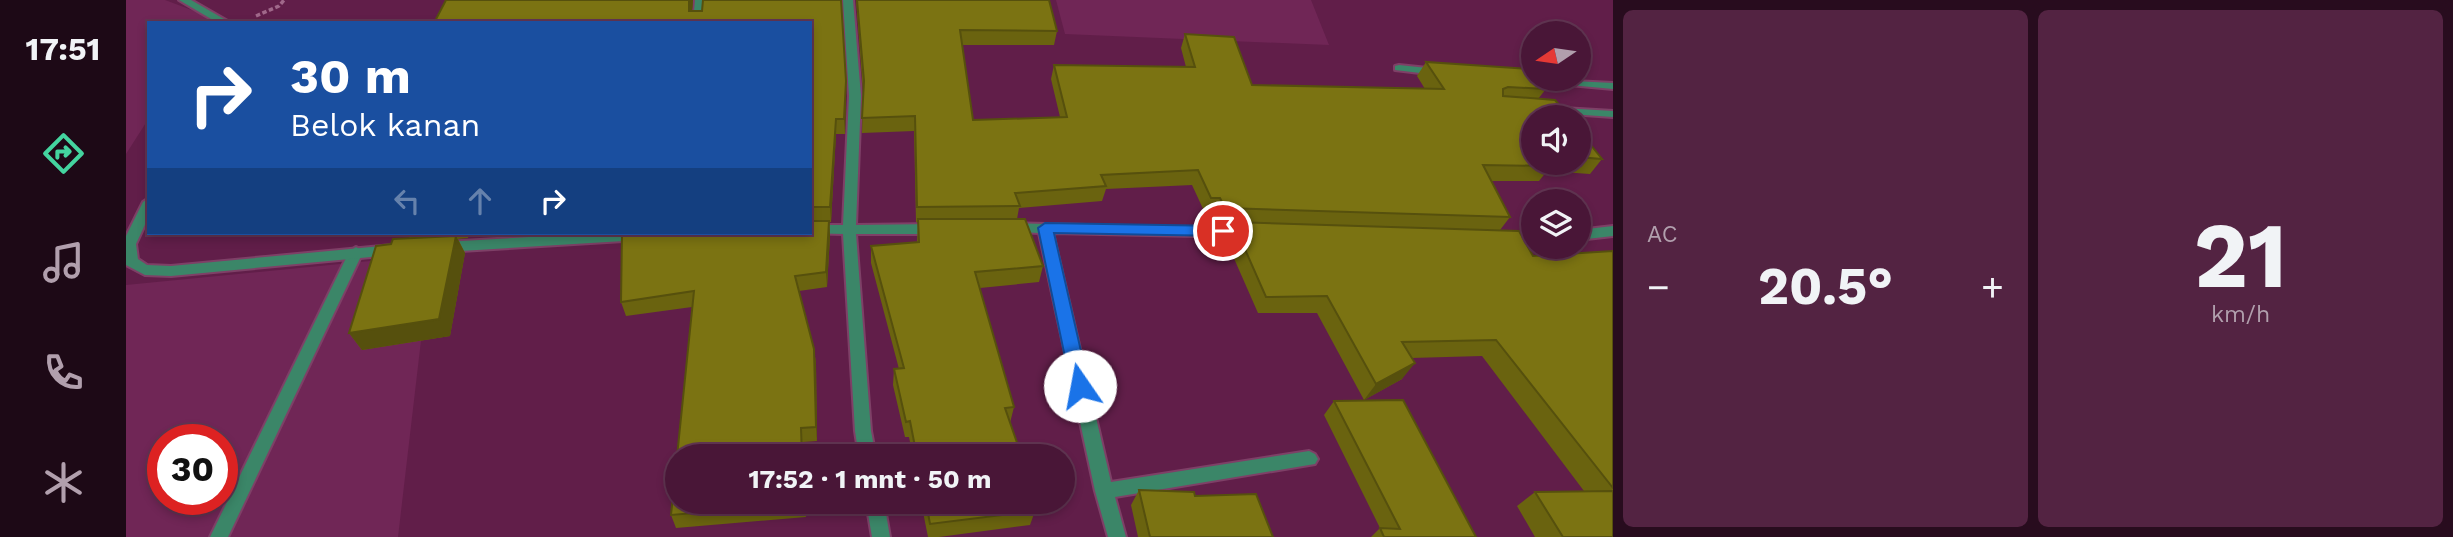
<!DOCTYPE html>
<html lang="id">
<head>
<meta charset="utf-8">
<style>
  body { margin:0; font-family:"Work Sans",sans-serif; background:#532342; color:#f1f3f6; height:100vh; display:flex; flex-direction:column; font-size:26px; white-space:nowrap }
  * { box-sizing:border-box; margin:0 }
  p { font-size:23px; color:#b19fad }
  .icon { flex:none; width:38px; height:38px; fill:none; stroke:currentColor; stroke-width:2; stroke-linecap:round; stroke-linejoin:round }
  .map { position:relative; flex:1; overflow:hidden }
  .panel { display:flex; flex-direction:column; gap:10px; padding:10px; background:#280c1e; width:840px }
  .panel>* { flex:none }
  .banner { position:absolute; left:21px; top:21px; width:665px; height:214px; border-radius:0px; box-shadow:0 4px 10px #0003,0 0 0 2px #613552; background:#1a4fa0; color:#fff; overflow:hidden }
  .needle { width:46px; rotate:257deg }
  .fabs { position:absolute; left:1395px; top:21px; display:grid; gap:14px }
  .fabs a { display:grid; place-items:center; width:70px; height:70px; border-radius:50%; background:#491637; box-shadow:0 4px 10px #0003,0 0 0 2px #613552; font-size:35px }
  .speed { position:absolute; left:21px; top:424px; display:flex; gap:14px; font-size:35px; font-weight:700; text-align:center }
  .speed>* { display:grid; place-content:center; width:91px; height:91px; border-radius:50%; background:#491637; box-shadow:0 4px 10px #0003,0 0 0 2px #613552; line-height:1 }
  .speed .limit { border:10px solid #d22; background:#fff; color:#111 }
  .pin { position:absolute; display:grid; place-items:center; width:60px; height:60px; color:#fff; margin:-30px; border:4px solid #fff; border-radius:50%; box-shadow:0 2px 7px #0007 }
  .me { position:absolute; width:77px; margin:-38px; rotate:348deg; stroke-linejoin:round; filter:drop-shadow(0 0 5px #0008) }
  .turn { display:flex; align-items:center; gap:24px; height:147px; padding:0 28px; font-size:32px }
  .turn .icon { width:91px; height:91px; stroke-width:2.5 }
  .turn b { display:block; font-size:49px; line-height:60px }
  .lanes { display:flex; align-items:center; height:66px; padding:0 28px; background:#0003; justify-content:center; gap:35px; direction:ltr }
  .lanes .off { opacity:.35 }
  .big { font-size:52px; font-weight:700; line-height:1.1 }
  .panel .widget { flex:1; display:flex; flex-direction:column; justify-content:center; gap:10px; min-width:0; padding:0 24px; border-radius:10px; background:#532342 }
  .panel .dial { align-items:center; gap:0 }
  .dial b { font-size:91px; line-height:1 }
  .heat { display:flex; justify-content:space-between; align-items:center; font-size:38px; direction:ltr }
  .panel .tiles { flex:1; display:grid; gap:10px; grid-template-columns:repeat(2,1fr) }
  .trip { position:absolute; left:539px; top:444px; width:410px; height:70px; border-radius:35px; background:#491637; box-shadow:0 4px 10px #0003,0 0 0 2px #613552; font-weight:700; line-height:70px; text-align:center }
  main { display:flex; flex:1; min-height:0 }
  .tabs { display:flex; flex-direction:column; width:126px; justify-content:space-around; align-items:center; background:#1d0916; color:#b19fad }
  .tabs .icon { width:49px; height:49px }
  .tabs .active { color:#44d49f }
  .tabs b { font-size:32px; color:#f1f3f6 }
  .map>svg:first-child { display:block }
  .built { fill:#702656; fill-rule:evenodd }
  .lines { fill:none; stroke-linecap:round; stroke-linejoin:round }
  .lane-casing { stroke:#7e4067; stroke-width:4 }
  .street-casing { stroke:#7e4067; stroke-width:4 }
  .path { stroke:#a0688a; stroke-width:3.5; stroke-dasharray:4.5 2.5; stroke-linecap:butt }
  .lane { fill:#3b8668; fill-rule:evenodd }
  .street { fill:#3b8668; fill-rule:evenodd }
  .wall { fill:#6a630f }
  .shaded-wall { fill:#56500d }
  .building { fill:#7b7312; stroke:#56500d; stroke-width:2 }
  .route { fill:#1a73e8; stroke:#114b97; stroke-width:2 }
</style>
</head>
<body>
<main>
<nav class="tabs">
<b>17:51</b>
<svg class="icon active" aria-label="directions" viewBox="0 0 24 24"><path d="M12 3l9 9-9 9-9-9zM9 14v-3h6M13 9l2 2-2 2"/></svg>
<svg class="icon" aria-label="music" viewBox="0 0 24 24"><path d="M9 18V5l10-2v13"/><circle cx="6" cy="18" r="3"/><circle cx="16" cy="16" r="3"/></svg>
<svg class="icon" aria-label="phone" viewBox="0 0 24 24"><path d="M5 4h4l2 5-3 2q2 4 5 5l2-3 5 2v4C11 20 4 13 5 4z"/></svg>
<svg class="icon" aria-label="climate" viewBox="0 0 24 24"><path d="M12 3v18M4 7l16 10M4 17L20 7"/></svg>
</nav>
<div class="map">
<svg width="1487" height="537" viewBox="0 0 1487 537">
  <rect width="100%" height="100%" fill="#611e49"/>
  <g class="built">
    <polygon points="0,0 39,0 87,18 84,23 23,23 23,118 0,154"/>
    <polygon points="930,0 1185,0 1203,45 939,34"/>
    <path d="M305,255L272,537H0V285ZM37,439H96V499H37Z"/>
  </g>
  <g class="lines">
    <g class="lane-casing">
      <g id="lane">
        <polygon points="1420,107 1487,111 1487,117 1416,112 1414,110"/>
        <polygon points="230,247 237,252 102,537 84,537 223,252"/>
      </g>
    </g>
    <g class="street-casing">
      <g id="street">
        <polygon points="53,0 65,0 105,23 92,23"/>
        <polygon points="569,0 579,0 577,23 567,23"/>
        <polygon points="717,0 727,0 735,96 730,225 811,224 818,229 811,234 730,234 745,431 750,457 733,457 729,431 717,234 679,233 684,233 684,225 717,225 723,96"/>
        <polygon points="1273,65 1311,69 1316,72 1311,75 1269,70 1269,66"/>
        <polygon points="1394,75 1407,76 1407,79 1487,83 1487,89 1390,80 1390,76"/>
        <polygon points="23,198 23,216 10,244 12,259 21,265 45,266 266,245 273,250 266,255 45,276 19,275 0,265 0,236 17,202"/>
        <polygon points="884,223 1124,229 1126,232 1119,237 927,233 985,482 1183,451 1189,454 1192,459 1189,464 989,497 1000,537 982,537 969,491 913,233 879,231 877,228 879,225"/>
        <polygon points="1487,226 1487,236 1452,240 1452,230"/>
        <polygon points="473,233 519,233 521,235 514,240 318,252 311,247 318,242"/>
        <polygon points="1407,233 1407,243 1380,244 1373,239 1380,234"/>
        <polygon points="740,502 758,502 764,537 746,537"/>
      </g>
    </g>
    <polyline class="path" points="130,16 153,6 158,0"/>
    <use href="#lane" class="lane"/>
    <use href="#street" class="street"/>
  </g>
  <g class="wall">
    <polygon points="320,0 567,0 566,11 576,11 715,0 720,81 719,134 710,134 705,222 703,222 704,236 701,287 673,291 688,349 690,364 691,441 677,442 680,517 550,528 545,515 566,307 500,316 495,302 684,233 684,23"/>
    <polygon points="730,0 923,0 931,31 928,45 836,45 847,120 934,117 925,79 928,65 1060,67 1055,48 1059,34 1126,85 1299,89 1291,76 1300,62 1420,89 1412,99 1407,163 1452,163 1452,129 1476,159 1464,174 1421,171 1413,181 1365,181 1384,217 1374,230 1407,256 1487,251 1487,537 1409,537 1391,506 1409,492 1458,491 1356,356 1285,358 1276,379 1238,400 1191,313 1132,313 1099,238 1106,223 1092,223 1088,213 1079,213 1066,185 980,189 976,201 893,208 891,219 917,266 913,282 854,288 888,407 884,423 896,457 787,457 783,437 779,437 767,385 768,369 773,369 745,263 745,246 791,242 792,222 790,222 788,131 736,133 737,91"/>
    <polygon points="281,233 343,233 342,238 332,239 339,253 324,336 236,350 223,333 265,244 284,238"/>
    <polygon points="1208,401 1350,537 1245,537 1254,528 1198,415"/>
    <polygon points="1013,490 1069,496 1147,537 1012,537 1005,505"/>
    <polygon points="795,502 906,502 909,511 904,525 813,537 802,537"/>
  </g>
  <g class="shaded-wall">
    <polygon points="563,0 567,0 565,23 563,11"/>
    <polygon points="720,81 720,96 719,134 718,119"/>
    <polygon points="710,119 710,134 705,222 704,207"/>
    <polygon points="703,221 704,236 701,287 700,272"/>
    <polygon points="330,236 339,253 324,336 236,350 223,333"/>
    <polygon points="688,349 690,364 691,441 690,427"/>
    <polygon points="1289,363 1276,379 1238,400 1250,384"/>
  </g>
  <g class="building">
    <polygon points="320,0 563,0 563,11 576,11 577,0 715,0 720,81 718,119 710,119 704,207 684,207 684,23 308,23"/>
    <polygon points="731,0 923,0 931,31 834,30 847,120 941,117 928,65 1069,67 1059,34 1108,37 1126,85 1318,89 1300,62 1403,69 1407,73 1407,79 1411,79 1420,89 1382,87 1377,89 1377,96 1429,100 1443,117 1407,117 1407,163 1421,163 1425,166 1357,165 1384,217 1099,208 1094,198 1085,198 1072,170 975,175 980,186 889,193 894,206 791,207 789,116 736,118 738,81"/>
    <polygon points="1452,129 1476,159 1452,157"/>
    <polygon points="792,219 899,219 917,266 849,272 888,407 879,408 896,457 791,457 784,421 780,422 768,369 778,368 745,246 793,242"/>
    <polygon points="684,221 703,221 700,272 669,276 688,349 690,427 675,428 676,457 551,457 551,502 678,502 678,504 545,515 568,291 495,302 496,233 684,233"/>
    <polygon points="1107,222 1393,231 1407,256 1487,251 1487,488 1370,340 1276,342 1289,363 1250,384 1201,296 1140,297"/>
    <polygon points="330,236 313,319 223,333 250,246 265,244 267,239"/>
    <polygon points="1277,400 1350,537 1258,537 1254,528 1274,529 1208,401"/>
    <polygon points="1013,490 1068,492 1069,496 1130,494 1147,537 1024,537"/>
    <polygon points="1487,491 1487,537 1437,537 1409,492"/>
    <polygon points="800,502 906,502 909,511 804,524"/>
  </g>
  <polygon class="route" points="919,223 1097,226 1104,231 1097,236 928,233 963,386 961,391 954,393 948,391 945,386 912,228"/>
</svg>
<div class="fabs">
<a><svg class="needle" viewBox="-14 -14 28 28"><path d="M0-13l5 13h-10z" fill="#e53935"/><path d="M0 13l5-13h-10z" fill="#b19fad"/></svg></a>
<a><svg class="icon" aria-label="sound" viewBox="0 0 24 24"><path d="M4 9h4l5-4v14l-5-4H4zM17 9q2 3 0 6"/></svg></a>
<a><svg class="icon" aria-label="layers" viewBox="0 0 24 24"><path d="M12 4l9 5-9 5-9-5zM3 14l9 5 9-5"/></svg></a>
</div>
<div class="speed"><div class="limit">30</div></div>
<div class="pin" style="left:1097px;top:231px;background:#d93025"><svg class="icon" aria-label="arrive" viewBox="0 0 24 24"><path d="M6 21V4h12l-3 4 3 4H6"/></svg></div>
<svg class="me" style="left:954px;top:386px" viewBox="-20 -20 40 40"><circle r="19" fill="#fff"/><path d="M0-13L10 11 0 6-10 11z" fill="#1a73e8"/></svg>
<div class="trip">17:52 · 1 mnt · 50 m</div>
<div class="banner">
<div class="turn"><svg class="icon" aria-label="right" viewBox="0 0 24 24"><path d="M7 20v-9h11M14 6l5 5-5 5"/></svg><div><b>30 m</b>Belok kanan</div></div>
<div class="lanes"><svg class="icon off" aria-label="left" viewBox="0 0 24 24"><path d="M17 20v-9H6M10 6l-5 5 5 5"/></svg><svg class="icon off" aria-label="ahead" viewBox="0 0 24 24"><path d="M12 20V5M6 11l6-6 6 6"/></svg><svg class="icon" aria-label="right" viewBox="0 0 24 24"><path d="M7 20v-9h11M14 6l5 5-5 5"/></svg></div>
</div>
</div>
<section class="panel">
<div class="tiles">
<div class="widget"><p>AC</p>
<div class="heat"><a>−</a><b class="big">20.5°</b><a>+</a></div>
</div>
<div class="widget dial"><b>21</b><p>km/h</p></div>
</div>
</section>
</main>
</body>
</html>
